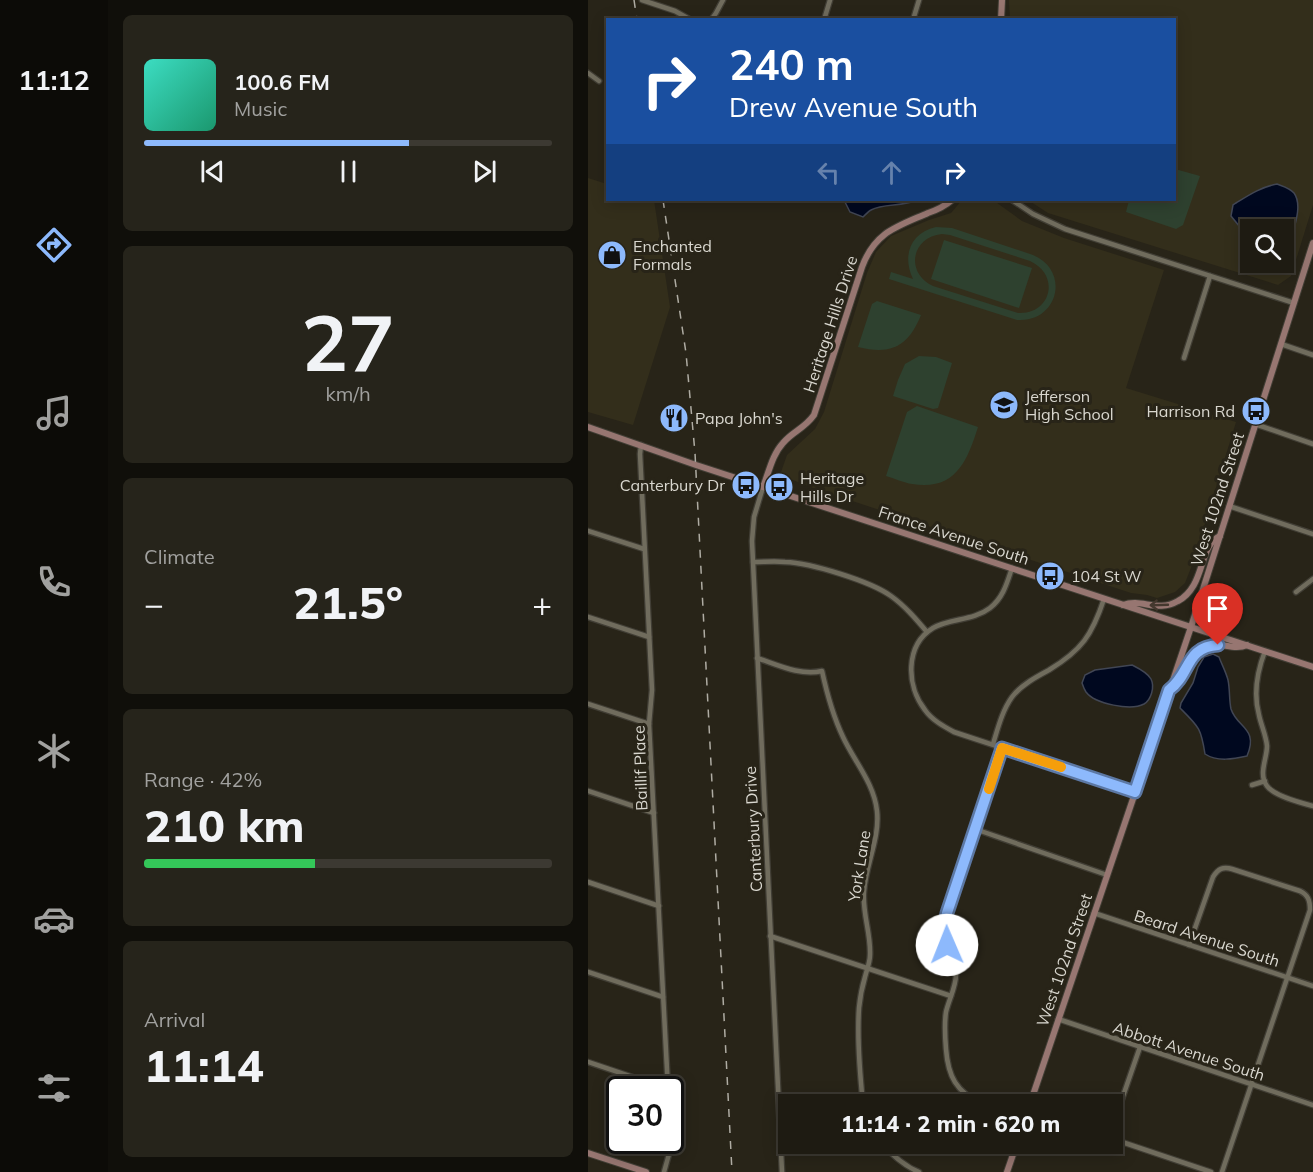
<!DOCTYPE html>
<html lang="en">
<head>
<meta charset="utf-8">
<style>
  body { margin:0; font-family:Mulish,sans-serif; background:#26241b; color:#f1f3f6; height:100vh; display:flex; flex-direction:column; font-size:22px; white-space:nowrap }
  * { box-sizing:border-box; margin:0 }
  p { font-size:20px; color:#a1a19f }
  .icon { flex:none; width:33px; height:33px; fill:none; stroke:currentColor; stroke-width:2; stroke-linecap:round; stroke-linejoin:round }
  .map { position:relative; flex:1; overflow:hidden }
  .drawer { display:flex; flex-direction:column; gap:15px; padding:15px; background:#100f0a; width:480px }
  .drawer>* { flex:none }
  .hud { position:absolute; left:18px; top:18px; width:570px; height:183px; border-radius:0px; box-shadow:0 3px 15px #0003,0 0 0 2px #3c3932; background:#1a4fa0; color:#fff; overflow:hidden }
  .tools { position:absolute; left:652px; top:219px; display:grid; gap:12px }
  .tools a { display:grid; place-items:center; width:54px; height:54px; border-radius:0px; background:#1e1b12; box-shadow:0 3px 15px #0003,0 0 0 2px #3c3932; font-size:30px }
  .speed { position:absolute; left:18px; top:1076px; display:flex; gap:12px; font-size:30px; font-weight:700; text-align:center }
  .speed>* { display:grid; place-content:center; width:78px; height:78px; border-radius:50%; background:#1e1b12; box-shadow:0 3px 15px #0003,0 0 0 2px #3c3932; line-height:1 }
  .speed .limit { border:3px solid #111; border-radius:9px; background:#fff; color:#111 }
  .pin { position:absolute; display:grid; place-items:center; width:51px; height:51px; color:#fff; margin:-62px -26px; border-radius:50% 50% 50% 0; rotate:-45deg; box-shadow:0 0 6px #0007 }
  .pin .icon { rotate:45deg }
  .me { position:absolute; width:66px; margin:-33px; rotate:359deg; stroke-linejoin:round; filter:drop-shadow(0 0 4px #0008) }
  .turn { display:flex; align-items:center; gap:21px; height:126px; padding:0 24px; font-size:27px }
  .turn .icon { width:78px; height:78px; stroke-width:2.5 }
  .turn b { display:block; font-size:42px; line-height:51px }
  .lanes { display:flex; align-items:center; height:57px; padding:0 24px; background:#0003; justify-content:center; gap:30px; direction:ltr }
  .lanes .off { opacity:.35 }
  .big { font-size:45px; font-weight:800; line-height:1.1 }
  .drawer .widget { flex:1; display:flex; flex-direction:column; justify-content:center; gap:9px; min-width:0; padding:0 21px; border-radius:9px; background:#26241b }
  .drawer .dial { align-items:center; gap:0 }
  .dial b { font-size:78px; line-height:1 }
  .song { display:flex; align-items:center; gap:18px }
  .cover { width:72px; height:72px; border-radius:9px; background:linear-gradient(135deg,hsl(170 70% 55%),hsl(160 70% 35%)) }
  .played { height:6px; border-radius:3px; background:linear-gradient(90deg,#8db9fc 65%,#3c3932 65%) }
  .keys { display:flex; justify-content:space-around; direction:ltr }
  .heat { display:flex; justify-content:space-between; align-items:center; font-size:33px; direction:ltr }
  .charge { height:9px; border-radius:4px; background:linear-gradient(90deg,#34c759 42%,#3c3932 0) }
  .trip { position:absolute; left:190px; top:1094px; width:345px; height:60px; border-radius:0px; background:#1e1b12; box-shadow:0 3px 15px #0003,0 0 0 2px #3c3932; font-weight:800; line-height:60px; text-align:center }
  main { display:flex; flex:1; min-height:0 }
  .tab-bar { display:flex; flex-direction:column; width:108px; justify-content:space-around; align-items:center; background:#0c0b07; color:#a1a19f }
  .tab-bar .icon { width:42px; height:42px }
  .tab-bar .on { color:#8db9fc }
  .tab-bar b { font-size:27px; color:#f1f3f6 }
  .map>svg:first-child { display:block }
  .built { fill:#332e1b; fill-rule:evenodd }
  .green { fill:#2e412f; fill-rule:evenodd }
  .water { fill:#00081f; stroke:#414654; stroke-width:1.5 }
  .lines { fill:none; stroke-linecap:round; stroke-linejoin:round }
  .street-casing { stroke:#413e35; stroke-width:7 }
  .secondary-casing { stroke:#413e35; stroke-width:8 }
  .street { stroke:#706c5d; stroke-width:4.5 }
  .secondary { stroke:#977671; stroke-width:6 }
  .rail { stroke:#afaca3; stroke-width:1.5; stroke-dasharray:8 8; stroke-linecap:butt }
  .oneway { stroke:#44382e }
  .route-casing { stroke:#5c78a4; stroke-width:15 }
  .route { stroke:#8db9fc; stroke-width:10 }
  .slow { stroke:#f59e0b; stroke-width:10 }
  .labels { text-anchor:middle; stroke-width:6; stroke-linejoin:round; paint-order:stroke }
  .poi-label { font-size:16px; fill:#d9d7cf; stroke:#282418; text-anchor:start }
  .street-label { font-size:16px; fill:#d9d7cf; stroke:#282418 }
</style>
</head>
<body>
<main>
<nav class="tab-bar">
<b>11:12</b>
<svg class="icon on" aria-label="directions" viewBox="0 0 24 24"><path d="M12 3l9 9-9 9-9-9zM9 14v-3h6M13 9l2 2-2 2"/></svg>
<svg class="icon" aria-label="music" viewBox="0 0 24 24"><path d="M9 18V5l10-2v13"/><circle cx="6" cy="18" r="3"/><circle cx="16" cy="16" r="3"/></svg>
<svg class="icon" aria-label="phone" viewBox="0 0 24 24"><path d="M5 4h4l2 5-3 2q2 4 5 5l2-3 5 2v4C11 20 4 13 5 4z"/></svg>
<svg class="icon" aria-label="climate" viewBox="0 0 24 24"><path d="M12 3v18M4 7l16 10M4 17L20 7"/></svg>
<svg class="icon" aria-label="car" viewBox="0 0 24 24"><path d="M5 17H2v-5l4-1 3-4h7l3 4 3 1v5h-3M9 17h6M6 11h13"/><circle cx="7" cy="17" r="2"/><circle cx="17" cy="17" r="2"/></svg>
<svg class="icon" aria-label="filters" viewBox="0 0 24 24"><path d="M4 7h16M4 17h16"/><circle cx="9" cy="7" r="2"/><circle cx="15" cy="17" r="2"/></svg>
</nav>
<section class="drawer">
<div class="widget">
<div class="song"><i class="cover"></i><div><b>100.6 FM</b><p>Music</p></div></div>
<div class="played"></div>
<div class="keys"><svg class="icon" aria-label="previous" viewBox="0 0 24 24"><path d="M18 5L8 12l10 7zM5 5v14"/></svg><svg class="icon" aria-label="pause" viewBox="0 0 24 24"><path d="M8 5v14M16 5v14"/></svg><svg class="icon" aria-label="next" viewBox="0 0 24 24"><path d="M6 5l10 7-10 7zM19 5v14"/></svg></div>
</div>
<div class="widget dial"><b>27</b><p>km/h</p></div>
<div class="widget"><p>Climate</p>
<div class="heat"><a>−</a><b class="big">21.5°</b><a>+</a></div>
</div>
<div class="widget"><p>Range · 42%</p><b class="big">210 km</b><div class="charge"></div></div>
<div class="widget"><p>Arrival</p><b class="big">11:14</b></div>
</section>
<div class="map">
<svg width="725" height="1172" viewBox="0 0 725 1172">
  <rect width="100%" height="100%" fill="#282418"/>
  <g class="built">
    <path d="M421,0H725V205L703,276L690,285L460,213L440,200H586V20L422,19ZM663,230H696V262H663Z"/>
    <polygon points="0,178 19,184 20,200 66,200 82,307 45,425 0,412"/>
    <polygon points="374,200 405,200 434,221 476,238 576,270 538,388 648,422 606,560 597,583 587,592 569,598 559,595 543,593 228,489 192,475 199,455 227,429 236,412 279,273 288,252 303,236 341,220 363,213"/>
  </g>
  <g class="green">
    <polygon points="587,169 612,176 595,225 588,229 538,212 541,200 586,200"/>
    <path d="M348,227L364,228L445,255C483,271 470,323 429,320L301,279L303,272L325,279C314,256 322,233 348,227ZM354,234L362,235L442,261C473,275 463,315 430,313L345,286C317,273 323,237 354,234Z"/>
    <polygon points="356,240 444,268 431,308 343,279"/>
    <path d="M289,301L333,315C320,347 303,355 270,347L284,304Z"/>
    <polygon points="331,356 348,357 364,363 350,408 345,409 305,396 310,380 317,364"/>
    <path d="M329,406L390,427C379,462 367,491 324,484C316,483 306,478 298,476L319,412Z"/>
  </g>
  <g class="water">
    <path d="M689,184C694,186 702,188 706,193C717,208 701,238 700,255L696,254V230H663V246H662L656,232L643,216L645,205L648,203C661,195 673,187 689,184Z"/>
    <path d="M256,200H329C314,207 296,203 283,210C281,211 276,216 275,217L262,212Z"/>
    <path d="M625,654L631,657C634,665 638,672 640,680C642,689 641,700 643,709C649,728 671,728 659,756C646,759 629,762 617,754C613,728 611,727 592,708L593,703L605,683L610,667L616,657Z"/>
    <path d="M544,665C550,668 559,672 563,679C567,687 563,700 556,704C543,711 507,704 498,692C496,689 495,686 494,683L497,675L507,670Z"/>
  </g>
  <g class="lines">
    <g class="street-casing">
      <g id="street">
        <polyline points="54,0 87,11 103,20"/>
        <polyline points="123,20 128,13 135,0"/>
        <polyline points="236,20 242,0"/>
        <polyline points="325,20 331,0"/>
        <polyline points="0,73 11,81"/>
        <polyline points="424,200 445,214 477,229 706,303"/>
        <polyline points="693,344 725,355"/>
        <polyline points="596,358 622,276"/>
        <polyline points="667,424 725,444"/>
        <polyline points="53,445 52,454 64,690 61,724 80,1089"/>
        <polyline points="175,487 166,517 164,541 194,1172"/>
        <polyline points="641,506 725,534"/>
        <polyline points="0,531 56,549"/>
        <path d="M165,562C176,562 187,561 197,562C223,563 282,581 303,596C317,606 328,619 339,632"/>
        <path d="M424,568C419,583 415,598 402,608C385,621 363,618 345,628C317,645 318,686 337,710C344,720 355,726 366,732L547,792"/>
        <polyline points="708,592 725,579"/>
        <polyline points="0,617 61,637"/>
        <path d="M677,651C669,672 665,693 671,715C673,725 678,735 679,746C679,759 670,774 679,786C686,796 713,803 725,806"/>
        <path d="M169,658C190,665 212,676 234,671C239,694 245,716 255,737C266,761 286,783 289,811C292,838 278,864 276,891C274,913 283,933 282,955C282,962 279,969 277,977C274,987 272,998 271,1008C269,1037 272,1075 275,1104"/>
        <polyline points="0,704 61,724"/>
        <path d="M405,744C410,728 414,711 424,697C433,685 448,677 461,670C494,650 504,635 516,599"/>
        <polyline points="664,785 677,781"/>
        <polyline points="0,791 66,813"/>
        <polyline points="387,829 519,875"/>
        <polyline points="0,882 71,906"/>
        <polyline points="506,913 725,986"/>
        <polyline points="182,936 363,996"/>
        <path d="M601,945L625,877C630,869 635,866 644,869L712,891C720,895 722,900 722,910L634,1172"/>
        <polyline points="0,972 75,997"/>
        <polyline points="470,1019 725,1105"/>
        <polyline points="0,1062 80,1089"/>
        <path d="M394,1104C368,1092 360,1076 358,1049C357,1037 356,1025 358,1012C361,999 369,985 368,972C367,962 362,954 359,945C356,934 357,924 359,913L414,748"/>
        <polyline points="525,1125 552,1047"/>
        <polyline points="525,1139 623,1172"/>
        <path d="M293,1143C304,1155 316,1166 331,1172"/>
        <polyline points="76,1172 81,1154 82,1140"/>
      </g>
    </g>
    <g class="secondary-casing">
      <g id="secondary">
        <polyline points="413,20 414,0"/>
        <polyline points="0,427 108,465 725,667"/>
        <path d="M175,487C181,472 184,455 195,443C205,431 216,429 226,415L274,267C287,232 308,227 340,213C349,210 357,206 364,200"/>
        <path d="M535,605C554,598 569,613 590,601C618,586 610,546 632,536"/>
        <path d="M582,690C588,685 593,679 597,672C603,660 606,649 621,645C634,642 646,651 659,645"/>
        <polyline points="442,1104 603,627 725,243"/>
        <polyline points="0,1153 58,1172"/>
        <polyline points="419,1172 429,1143"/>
      </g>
    </g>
    <use href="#street" class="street"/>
    <use href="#secondary" class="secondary"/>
    <g class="rail">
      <polyline points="46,0 49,20"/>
      <polyline points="75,200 98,353 107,453 144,1172"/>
    </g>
  </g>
  <defs><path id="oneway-shaft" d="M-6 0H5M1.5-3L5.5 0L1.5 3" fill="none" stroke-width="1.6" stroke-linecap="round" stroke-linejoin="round" transform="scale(1.5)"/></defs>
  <use class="oneway" href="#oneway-shaft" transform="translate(571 605) rotate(178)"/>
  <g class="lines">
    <g class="route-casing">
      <path id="route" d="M359,945L357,924L359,913L414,748L547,792L581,690C603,674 597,647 630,645"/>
    </g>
    <use href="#route" class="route"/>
    <polyline class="slow" points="401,789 414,748 473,767"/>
  </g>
  <defs>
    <g id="shop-disc" transform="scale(1.5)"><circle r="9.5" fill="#8db9fc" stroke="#282418"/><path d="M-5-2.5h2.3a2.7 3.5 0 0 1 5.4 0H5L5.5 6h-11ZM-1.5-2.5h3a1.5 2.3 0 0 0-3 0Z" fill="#111"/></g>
    <g id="school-disc" transform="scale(1.5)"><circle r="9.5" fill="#8db9fc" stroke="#282418"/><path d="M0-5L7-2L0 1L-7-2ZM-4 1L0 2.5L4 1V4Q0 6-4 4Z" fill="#111"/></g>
    <g id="bus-disc" transform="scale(1.5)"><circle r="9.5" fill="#8db9fc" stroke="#282418"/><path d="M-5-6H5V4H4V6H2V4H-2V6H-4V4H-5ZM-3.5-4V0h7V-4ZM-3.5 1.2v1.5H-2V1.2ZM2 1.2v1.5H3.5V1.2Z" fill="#111"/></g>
    <g id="restaurant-disc" transform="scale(1.5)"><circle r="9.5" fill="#8db9fc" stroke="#282418"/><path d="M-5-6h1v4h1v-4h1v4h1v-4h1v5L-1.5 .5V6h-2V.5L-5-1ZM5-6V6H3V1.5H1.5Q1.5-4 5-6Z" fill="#111"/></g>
  </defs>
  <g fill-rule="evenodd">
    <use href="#shop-disc" x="24" y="255"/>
    <use href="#school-disc" x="416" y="405"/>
    <use href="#bus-disc" x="668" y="411"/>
    <use href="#restaurant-disc" x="86" y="418"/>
    <use href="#bus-disc" x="158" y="485"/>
    <use href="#bus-disc" x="191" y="487"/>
    <use href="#bus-disc" x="462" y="576"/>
  </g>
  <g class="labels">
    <g class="poi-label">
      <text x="45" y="252">Enchanted<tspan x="45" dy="18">Formals</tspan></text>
      <text x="437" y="402">Jefferson<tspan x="437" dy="18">High School</tspan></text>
      <text x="647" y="417" text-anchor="end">Harrison Rd</text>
      <text x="107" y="424">Papa John's</text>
      <text x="212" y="484">Heritage<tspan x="212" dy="18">Hills Dr</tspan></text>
      <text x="137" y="491" text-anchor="end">Canterbury Dr</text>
      <text x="483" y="582">104 St W</text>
    </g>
    <g class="street-label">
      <text transform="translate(242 324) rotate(-72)" y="6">Heritage Hills Drive</text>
      <text transform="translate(629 499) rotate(-72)" y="6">West 102nd Street</text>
      <text transform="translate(366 535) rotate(18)" y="6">France Avenue South</text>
      <text transform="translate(52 768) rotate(-92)" y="6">Baillif Place</text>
      <text transform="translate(165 829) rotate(-93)" y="6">Canterbury Drive</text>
      <text transform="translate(271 866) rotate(-81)" y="6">York Lane</text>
      <text transform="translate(619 938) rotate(18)" y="6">Beard Avenue South</text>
      <text transform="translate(476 960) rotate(-71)" y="6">West 102nd Street</text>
      <text transform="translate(601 1051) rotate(18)" y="6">Abbott Avenue South</text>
    </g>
  </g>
</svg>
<div class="tools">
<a><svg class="icon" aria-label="search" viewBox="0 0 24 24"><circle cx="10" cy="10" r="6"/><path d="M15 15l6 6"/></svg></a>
</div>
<div class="speed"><div class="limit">30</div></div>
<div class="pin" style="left:630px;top:645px;background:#d93025"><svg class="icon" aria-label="arrive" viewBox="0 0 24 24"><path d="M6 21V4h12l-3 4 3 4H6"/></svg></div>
<svg class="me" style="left:359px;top:945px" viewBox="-20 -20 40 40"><circle r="19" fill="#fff"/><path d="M0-13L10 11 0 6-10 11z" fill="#8db9fc"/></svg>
<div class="trip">11:14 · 2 min · 620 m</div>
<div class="hud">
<div class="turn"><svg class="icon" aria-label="right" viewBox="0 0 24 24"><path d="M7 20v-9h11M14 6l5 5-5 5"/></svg><div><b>240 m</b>Drew Avenue South</div></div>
<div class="lanes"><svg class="icon off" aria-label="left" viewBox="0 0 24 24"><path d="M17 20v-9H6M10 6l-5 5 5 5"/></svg><svg class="icon off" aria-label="ahead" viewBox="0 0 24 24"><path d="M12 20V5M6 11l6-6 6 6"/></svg><svg class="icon" aria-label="right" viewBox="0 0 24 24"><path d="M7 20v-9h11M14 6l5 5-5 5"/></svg></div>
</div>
</div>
</main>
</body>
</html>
